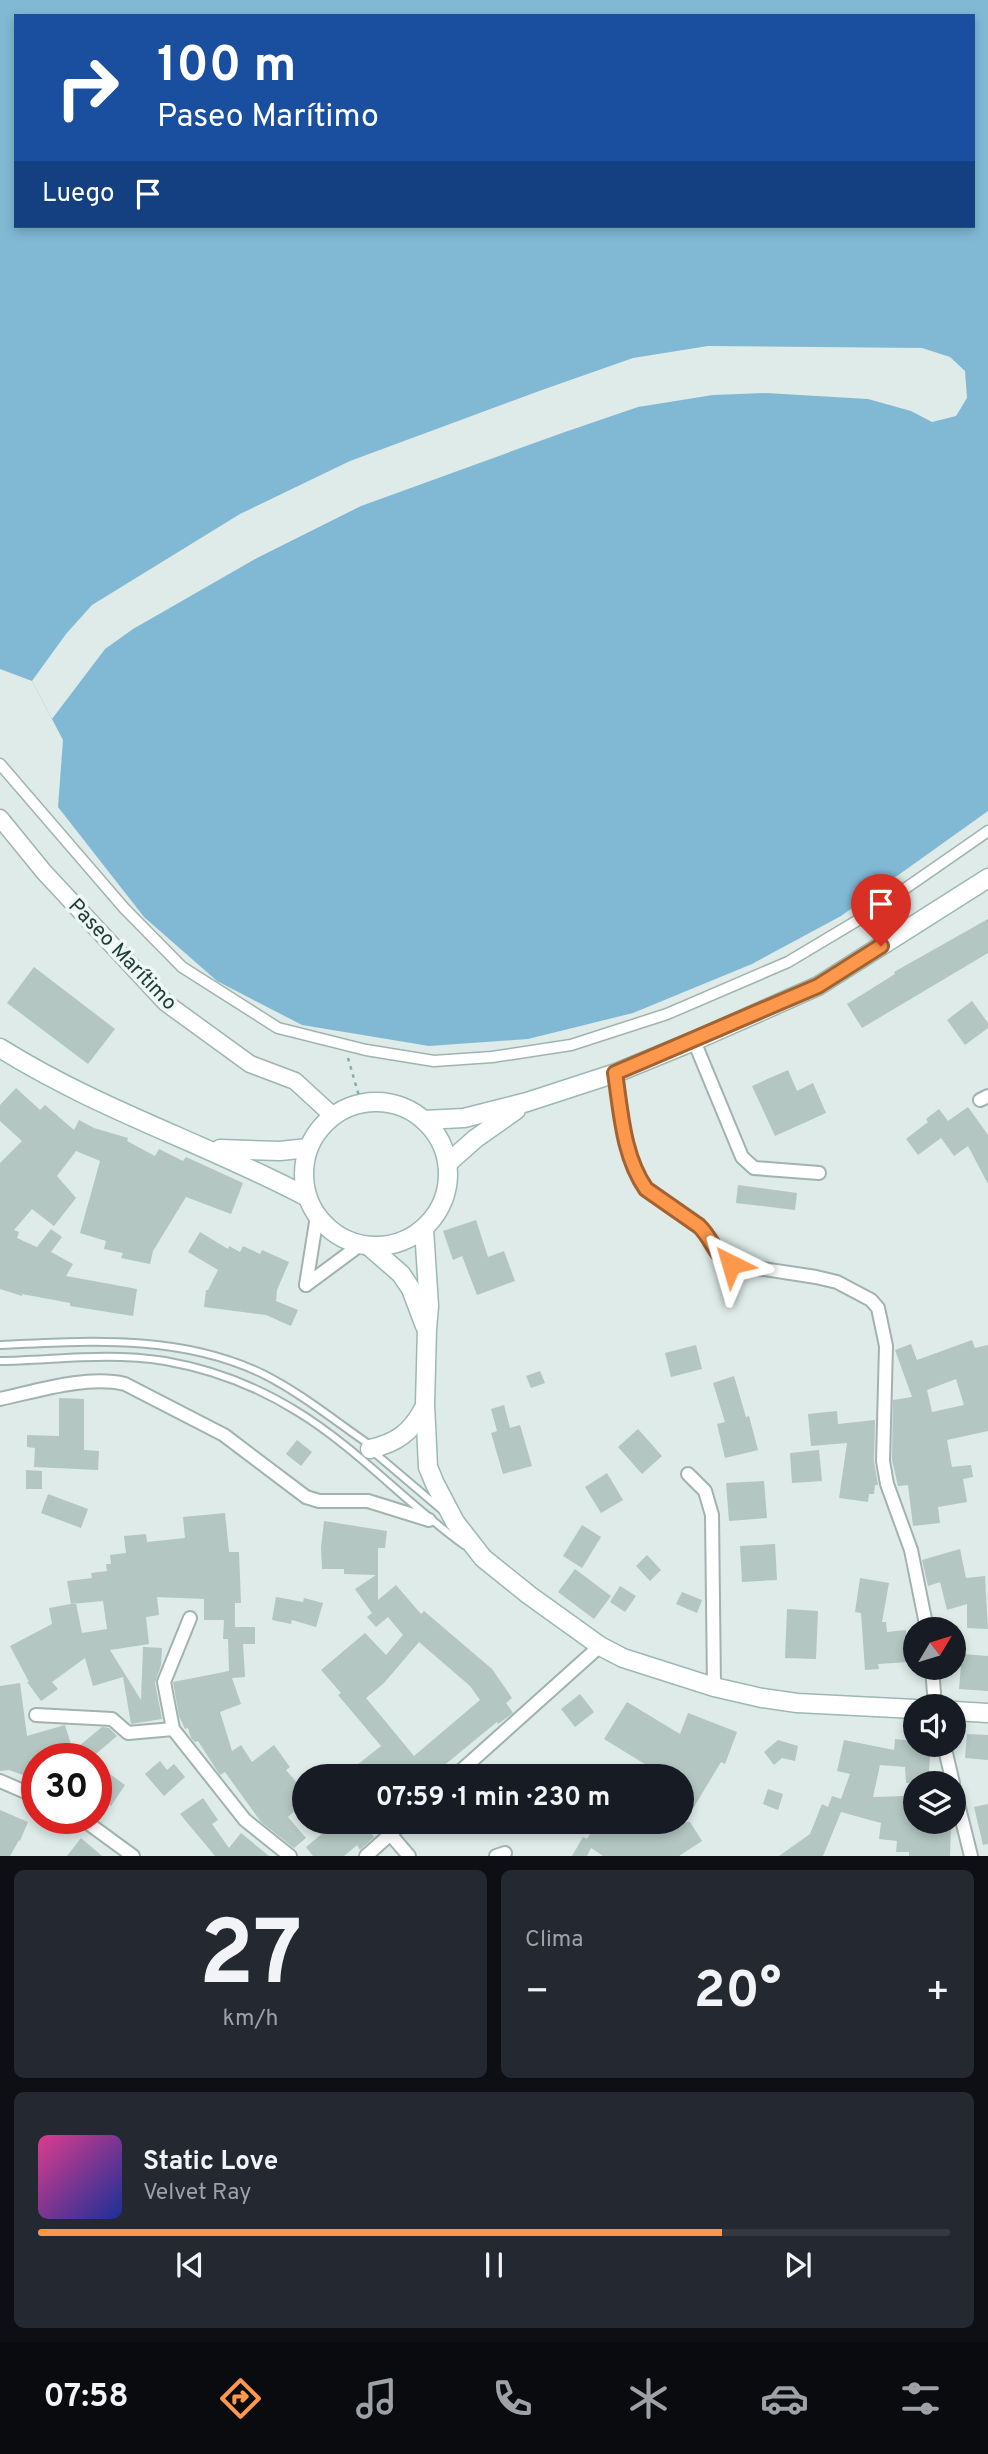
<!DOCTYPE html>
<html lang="es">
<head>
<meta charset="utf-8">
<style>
  body { margin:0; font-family:Overpass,sans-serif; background:#242831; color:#f1f3f6; height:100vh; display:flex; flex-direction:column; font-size:26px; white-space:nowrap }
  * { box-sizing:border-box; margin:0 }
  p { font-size:23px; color:#9ea1a6 }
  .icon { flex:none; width:38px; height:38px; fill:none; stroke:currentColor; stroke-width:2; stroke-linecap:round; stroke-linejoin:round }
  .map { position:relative; height:1856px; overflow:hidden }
  .side { display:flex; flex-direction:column; gap:14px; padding:14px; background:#0d0f14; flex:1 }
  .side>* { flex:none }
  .banner { position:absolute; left:14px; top:14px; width:961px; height:214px; border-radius:0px; box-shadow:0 4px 10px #0003; background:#1a4fa0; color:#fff; overflow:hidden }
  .needle { width:46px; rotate:52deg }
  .fabs { position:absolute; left:903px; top:1617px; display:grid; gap:14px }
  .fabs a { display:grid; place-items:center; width:63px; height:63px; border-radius:50%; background:#171b24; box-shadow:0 4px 10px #0003; font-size:35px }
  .speed { position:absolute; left:21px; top:1743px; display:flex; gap:14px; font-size:35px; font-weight:700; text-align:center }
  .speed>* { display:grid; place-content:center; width:91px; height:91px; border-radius:50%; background:#171b24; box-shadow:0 4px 10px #0003; line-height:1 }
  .speed .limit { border:10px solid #d22; background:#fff; color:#111 }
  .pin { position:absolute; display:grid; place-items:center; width:60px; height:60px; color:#fff; margin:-72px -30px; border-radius:50% 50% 50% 0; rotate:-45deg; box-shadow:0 0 7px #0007 }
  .pin .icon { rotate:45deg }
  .me { position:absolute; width:77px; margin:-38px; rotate:320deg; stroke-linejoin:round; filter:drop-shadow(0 0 5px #0008) }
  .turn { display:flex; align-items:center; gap:24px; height:147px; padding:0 28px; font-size:32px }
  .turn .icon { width:91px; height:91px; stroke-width:2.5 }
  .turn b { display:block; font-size:49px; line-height:60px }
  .then { display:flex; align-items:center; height:66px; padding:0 28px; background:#0003; gap:14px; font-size:26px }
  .big { font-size:52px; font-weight:700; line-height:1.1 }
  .side .tile { flex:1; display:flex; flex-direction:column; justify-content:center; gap:10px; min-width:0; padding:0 24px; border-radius:10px; background:#242831 }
  .side .dial { align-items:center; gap:0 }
  .dial b { font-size:91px; line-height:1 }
  .song { display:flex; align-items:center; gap:21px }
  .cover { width:84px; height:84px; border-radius:10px; background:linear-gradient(135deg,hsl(330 70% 55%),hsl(230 70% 35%)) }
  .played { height:7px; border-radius:4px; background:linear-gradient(90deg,#fc974b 75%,#363941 75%) }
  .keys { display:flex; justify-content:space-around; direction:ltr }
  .heat { display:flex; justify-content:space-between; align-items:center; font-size:38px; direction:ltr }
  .side .tiles { flex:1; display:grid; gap:14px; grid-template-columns:1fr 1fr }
  .tile:last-child { grid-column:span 2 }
  .trip { position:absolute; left:292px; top:1764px; width:402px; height:70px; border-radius:35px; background:#171b24; box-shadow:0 4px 10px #0003; font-weight:700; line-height:70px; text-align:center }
  .tabs { display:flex; height:112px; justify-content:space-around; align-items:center; background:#090b0e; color:#9ea1a6 }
  .tabs .icon { width:49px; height:49px }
  .tabs .selected { color:#fc974b }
  .tabs b { font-size:32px; color:#f1f3f6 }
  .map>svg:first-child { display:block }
  .water { fill:#81b9d5; fill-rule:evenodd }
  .pier { fill:#deebe8 }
  .building { fill:#b3c6c1; fill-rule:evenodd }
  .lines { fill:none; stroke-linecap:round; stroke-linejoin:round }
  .service-casing { stroke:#a1b3b0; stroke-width:10 }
  .pedestrian-casing { stroke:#a1b3b0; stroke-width:13 }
  .minor-casing { stroke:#a1b3b0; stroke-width:16 }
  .tertiary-casing { stroke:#a1b3b0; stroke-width:19 }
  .secondary-casing { stroke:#9cb8b3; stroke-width:21 }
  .path { stroke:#7cb1aa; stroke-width:2.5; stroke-dasharray:3.5 5; stroke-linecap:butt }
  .service { stroke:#fff; stroke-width:6 }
  .pedestrian { stroke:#fff; stroke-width:10 }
  .minor { stroke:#fff; stroke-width:12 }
  .tertiary { stroke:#fff; stroke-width:16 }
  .secondary { stroke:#fff; stroke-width:18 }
  .route-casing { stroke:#a46231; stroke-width:18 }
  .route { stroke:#fc974b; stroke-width:12 }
  .labels { text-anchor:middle; stroke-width:7; stroke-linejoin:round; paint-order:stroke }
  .street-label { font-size:21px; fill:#1e3c39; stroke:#eff8f5 }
</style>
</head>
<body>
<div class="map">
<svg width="988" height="1856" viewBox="0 0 988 1856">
  <rect width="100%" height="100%" fill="#deebe8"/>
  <path class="water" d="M0,0H988V811L841,916L752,964L633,1013L528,1039L429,1046L302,1025L217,981L144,917L58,807L63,740L32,681L0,669ZM16,16H973V226H16Z"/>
  <polygon class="pier" points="708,346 922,348 950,357 965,371 967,398 956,416 932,422 911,411 868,399 766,393 713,395 638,407 562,433 361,506 257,558 133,629 105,649 52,719 32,681 66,634 92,605 240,514 350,461 542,390 633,358"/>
  <g class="building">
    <polygon points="988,919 988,953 862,1028 847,1004 895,974 894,972"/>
    <polygon points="34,967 115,1029 88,1064 7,1003"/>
    <polygon points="972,1001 988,1023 988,1028 965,1045 947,1020"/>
    <polygon points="788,1070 797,1091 813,1083 826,1113 775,1136 752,1086"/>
    <polygon points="16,1088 40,1110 45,1105 74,1130 79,1120 94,1128 128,1138 127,1141 155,1156 159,1149 183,1161 186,1157 243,1183 231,1214 186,1197 153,1251 150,1264 121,1258 123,1253 104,1249 106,1241 80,1233 100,1161 76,1151 57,1176 76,1198 54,1226 32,1209 14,1230 19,1232 17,1238 37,1247 51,1229 62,1237 51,1252 73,1264 66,1276 137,1289 133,1316 70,1306 70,1303 22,1294 22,1296 0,1289 0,1163 22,1141 0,1121 0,1105"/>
    <polygon points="968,1107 988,1135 988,1184 968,1146 954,1156 941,1138 918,1155 906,1139 928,1122 926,1119 939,1109 948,1121"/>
    <polygon points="738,1185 797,1193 795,1210 736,1203"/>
    <polygon points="476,1220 488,1257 504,1251 515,1281 477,1295 462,1256 453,1260 443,1231"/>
    <polygon points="200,1232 228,1249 229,1246 240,1252 243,1246 260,1254 262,1250 289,1262 277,1290 276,1301 298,1310 291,1326 266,1315 204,1307 206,1290 208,1290 218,1270 188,1252"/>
    <path d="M972,1340L975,1348L988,1345V1431L947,1440L952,1467L971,1465L973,1477L963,1479L967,1502L938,1507L940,1523L913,1526L908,1485L898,1486L892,1460L893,1400L912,1397L895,1350L911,1344L917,1360ZM956,1379L964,1405L932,1412L927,1390Z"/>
    <polygon points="696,1345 702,1369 671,1377 665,1353"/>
    <polygon points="540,1371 545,1383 531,1388 526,1376"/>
    <polygon points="734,1376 746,1417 749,1416 758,1450 725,1458 717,1424 725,1422 713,1383"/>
    <polygon points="59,1398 84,1399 84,1450 99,1451 98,1470 34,1467 35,1448 27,1447 27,1435 59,1436"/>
    <polygon points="504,1405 510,1428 520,1425 532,1466 503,1474 491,1433 497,1431 491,1409"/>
    <polygon points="837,1411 838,1424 875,1420 874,1461 878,1485 875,1485 874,1494 869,1494 868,1502 839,1498 847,1443 811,1446 808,1414"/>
    <polygon points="638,1429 662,1456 642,1474 618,1447"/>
    <polygon points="297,1440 312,1452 301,1466 286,1454"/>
    <polygon points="819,1450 822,1481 792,1483 790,1453"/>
    <polygon points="26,1470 42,1471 42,1489 26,1489"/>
    <polygon points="607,1473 623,1500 601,1513 585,1487"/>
    <polygon points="764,1481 767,1518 729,1521 726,1483"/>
    <polygon points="48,1494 88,1509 81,1528 41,1513"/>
    <polygon points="225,1513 229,1552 239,1552 241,1603 235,1603 235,1627 255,1627 255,1644 243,1644 245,1677 232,1678 241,1704 220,1712 232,1751 241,1745 252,1762 274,1745 290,1767 286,1770 304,1791 304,1802 288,1817 306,1838 294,1848 261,1822 225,1772 220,1775 198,1741 195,1742 191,1738 188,1728 185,1729 179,1716 173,1682 229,1671 228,1639 223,1639 224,1620 204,1620 204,1599 157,1597 159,1615 146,1617 149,1644 110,1650 141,1700 143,1647 162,1648 161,1665 155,1683 162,1719 131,1724 123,1677 93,1686 85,1658 52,1682 58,1689 41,1701 27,1682 29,1682 10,1646 52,1624 49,1608 76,1603 82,1633 107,1629 103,1601 71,1604 67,1581 92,1578 91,1573 107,1571 106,1564 111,1564 110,1555 126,1553 124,1536 146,1534 147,1542 185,1538 183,1517"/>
    <path d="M324,1521L387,1531L385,1548H378V1600L396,1585L421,1614L424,1611L492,1669L512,1698L506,1703L513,1713L498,1724L497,1722L431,1776H358L352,1769L381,1746L338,1695L341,1693L321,1670L365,1633L386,1655L403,1635L388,1617L376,1627L367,1617L372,1613L355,1589L376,1575L344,1574V1569H322L321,1547ZM419,1642L470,1686L480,1700L414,1756L366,1698L384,1683Z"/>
    <polygon points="582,1525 601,1537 582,1568 563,1556"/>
    <polygon points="775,1544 777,1580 742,1582 740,1546"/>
    <polygon points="960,1549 966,1578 985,1576 988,1629 967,1628 967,1604 947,1610 940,1582 928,1586 922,1560"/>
    <polygon points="647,1555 661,1570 650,1581 636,1566"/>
    <polygon points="575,1569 611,1596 594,1619 558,1592"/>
    <polygon points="860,1578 889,1583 882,1622 886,1622 887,1632 906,1630 909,1662 878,1664 879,1669 865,1670 861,1613 855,1612"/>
    <polygon points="620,1586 636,1596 625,1612 610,1602"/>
    <polygon points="682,1592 702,1600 697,1613 676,1604"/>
    <polygon points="276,1597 303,1602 304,1598 323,1603 316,1627 292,1620 291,1624 272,1620"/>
    <polygon points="787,1609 818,1611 816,1659 785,1658"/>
    <polygon points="962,1654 988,1656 988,1691 959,1689"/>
    <polygon points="20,1683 27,1736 65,1725 73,1751 102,1727 109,1728 117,1736 90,1759 37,1759 37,1780 9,1770 0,1771 0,1686"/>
    <polygon points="580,1694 594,1712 575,1727 561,1709"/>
    <polygon points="627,1702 680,1734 688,1713 737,1732 725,1764 721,1762 685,1822 690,1822 702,1841 679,1856 603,1856 591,1848 587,1856 572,1856 583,1837 587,1839 597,1822 682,1822 682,1776 642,1776 648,1766 604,1739"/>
    <polygon points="967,1734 988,1735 988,1760 965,1758"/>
    <polygon points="895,1739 915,1741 915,1745 931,1745 928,1783 906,1783 905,1767 880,1765 873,1797 906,1796 907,1816 915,1816 915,1822 922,1823 951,1825 950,1856 909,1856 909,1852 896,1852 897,1841 879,1839 881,1823 841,1812 823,1856 779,1856 810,1834 822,1804 828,1807 832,1796 841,1799 850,1774 837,1771 844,1740 894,1750"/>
    <polygon points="778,1740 798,1746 795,1761 782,1758 774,1765 764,1752"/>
    <polygon points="160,1761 167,1770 174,1764 185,1777 164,1796 145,1774"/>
    <polygon points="96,1764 125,1785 111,1806 96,1795"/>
    <polygon points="768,1789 783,1794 778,1810 763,1804"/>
    <polygon points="203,1798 218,1820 212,1824 229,1848 241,1833 269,1856 215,1856 180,1814"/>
    <polygon points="988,1804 988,1844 983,1845 974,1807"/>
    <polygon points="0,1810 28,1822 20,1841 19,1840 10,1856 0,1856"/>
    <polygon points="351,1822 363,1822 374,1837 360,1850 357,1845 344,1856 313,1856 306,1847 334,1824 339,1830"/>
    <polygon points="81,1838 102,1856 67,1856"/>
  </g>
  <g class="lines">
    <g class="service-casing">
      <g id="service">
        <path d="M0,1345C89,1341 180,1334 263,1374C301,1393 335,1421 370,1445V1449L442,1510"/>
        <path d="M0,1361C55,1360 109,1352 165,1361C211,1369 258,1387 298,1412C358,1449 407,1504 464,1545"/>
      </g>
    </g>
    <g class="pedestrian-casing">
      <polyline id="pedestrian" points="0,764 124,908 182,967 278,1028 366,1050 434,1061 492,1057 571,1045 667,1014 788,962 870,913 988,831"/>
    </g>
    <g class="minor-casing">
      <g id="minor">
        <polyline points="694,1041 742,1157 754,1168 819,1173"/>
        <path d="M616,1073C621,1112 623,1156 646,1189L699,1226L706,1233L722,1260L731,1264L816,1277L837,1282L871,1300L878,1308L886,1346L883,1461L887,1484L911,1550L927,1629"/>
        <polyline points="980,1100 988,1096"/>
        <polyline points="306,1285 317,1216"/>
        <polyline points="306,1285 360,1245"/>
        <path d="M0,1399C37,1391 87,1375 125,1384L224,1435L306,1497L319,1501H368L429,1520"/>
        <polyline points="688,1474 705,1491 712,1515 714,1687"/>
        <polyline points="190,1618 164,1682 173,1729 245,1820 290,1856"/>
        <polyline points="932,1668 935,1706"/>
        <polyline points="36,1715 112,1719 128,1733 173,1729"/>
        <polyline points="944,1745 953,1783"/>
        <polyline points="455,1776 600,1646"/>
        <polyline points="0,1781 37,1797"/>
        <polyline points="954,1788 971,1856"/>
        <polyline points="81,1818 133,1856"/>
        <polyline points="390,1834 409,1856"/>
        <polyline points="366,1856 404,1822"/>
        <polyline points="496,1856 505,1853"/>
      </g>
    </g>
    <g class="tertiary-casing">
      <polyline id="tertiary" points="0,818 44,872 166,1003 250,1064 295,1081 332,1115"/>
    </g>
    <g class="secondary-casing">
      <g id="secondary">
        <path d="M0,1048C97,1109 207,1144 307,1197"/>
        <circle cx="376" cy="1174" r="72"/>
        <polyline points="424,1120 464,1118 527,1102 616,1073 694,1041 818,986 988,878"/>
        <polyline points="220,1149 280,1151 308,1148"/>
        <polyline points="448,1163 475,1139 516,1110"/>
        <polyline points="424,1229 429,1306 427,1329 425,1404 428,1467 435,1484 455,1522 483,1558 529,1595 600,1646 623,1658 714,1687 762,1698 797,1703 915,1709"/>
        <polyline points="370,1247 401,1274 411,1289 425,1326"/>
        <path d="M370,1449C396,1443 411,1433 424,1408"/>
        <polyline points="954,1711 988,1713"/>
      </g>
    </g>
    <polyline class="path" points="348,1058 361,1103"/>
    <use href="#service" class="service"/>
    <use href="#pedestrian" class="pedestrian"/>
    <use href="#minor" class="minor"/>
    <use href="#tertiary" class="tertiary"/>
    <use href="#secondary" class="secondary"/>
  </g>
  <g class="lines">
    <g class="route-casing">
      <path id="route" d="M731,1264C715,1256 712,1238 699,1226L646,1189C623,1156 621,1112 615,1073L818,986L881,946"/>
    </g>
    <use href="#route" class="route"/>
  </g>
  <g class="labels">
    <g class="street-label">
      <text transform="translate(123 954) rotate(46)" y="7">Paseo Marítimo</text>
    </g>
  </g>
</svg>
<div class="fabs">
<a><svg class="needle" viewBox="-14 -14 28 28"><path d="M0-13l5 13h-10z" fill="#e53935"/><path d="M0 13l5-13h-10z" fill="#9ea1a6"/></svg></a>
<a><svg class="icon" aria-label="sound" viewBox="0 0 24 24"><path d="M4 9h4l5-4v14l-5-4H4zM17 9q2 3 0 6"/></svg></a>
<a><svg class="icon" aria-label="layers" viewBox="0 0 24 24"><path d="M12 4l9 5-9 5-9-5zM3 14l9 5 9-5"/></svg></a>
</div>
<div class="speed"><div class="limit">30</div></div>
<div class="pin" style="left:881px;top:946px;background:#d93025"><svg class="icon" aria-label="arrive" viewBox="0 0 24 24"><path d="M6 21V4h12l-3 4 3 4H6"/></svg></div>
<svg class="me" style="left:731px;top:1264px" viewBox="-20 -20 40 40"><path d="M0-17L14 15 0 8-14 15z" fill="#fc974b" stroke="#fff" stroke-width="4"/></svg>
<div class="trip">07:59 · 1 min · 230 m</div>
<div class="banner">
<div class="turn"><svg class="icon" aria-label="right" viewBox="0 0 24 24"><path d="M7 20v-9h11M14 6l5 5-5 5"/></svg><div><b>100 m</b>Paseo Marítimo</div></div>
<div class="then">Luego<svg class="icon" aria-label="arrive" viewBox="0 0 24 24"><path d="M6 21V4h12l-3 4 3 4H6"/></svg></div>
</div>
</div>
<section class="side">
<div class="tiles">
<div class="tile dial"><b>27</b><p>km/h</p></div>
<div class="tile"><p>Clima</p>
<div class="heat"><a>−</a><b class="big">20°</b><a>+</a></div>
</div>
<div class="tile">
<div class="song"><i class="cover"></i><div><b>Static Love</b><p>Velvet Ray</p></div></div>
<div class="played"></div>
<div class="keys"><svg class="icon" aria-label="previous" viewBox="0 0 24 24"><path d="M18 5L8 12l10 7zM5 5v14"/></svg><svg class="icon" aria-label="pause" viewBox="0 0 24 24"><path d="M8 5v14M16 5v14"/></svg><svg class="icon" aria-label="next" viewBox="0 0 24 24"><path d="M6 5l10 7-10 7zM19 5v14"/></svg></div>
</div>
</div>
</section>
<nav class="tabs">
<b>07:58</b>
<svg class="icon selected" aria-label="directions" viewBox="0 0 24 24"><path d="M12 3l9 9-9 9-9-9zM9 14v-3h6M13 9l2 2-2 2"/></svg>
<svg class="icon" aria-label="music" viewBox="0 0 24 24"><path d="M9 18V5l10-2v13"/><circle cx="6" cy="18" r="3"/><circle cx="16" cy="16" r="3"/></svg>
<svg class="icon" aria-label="phone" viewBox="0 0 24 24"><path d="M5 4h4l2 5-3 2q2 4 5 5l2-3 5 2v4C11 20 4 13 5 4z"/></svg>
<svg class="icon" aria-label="climate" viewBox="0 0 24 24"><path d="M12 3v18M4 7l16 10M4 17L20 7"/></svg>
<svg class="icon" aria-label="car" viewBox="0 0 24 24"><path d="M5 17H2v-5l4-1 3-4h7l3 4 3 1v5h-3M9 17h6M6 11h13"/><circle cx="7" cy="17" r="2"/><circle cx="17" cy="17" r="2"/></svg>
<svg class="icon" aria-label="filters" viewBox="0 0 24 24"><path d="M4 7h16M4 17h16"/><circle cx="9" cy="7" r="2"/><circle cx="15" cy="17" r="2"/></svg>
</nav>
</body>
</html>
